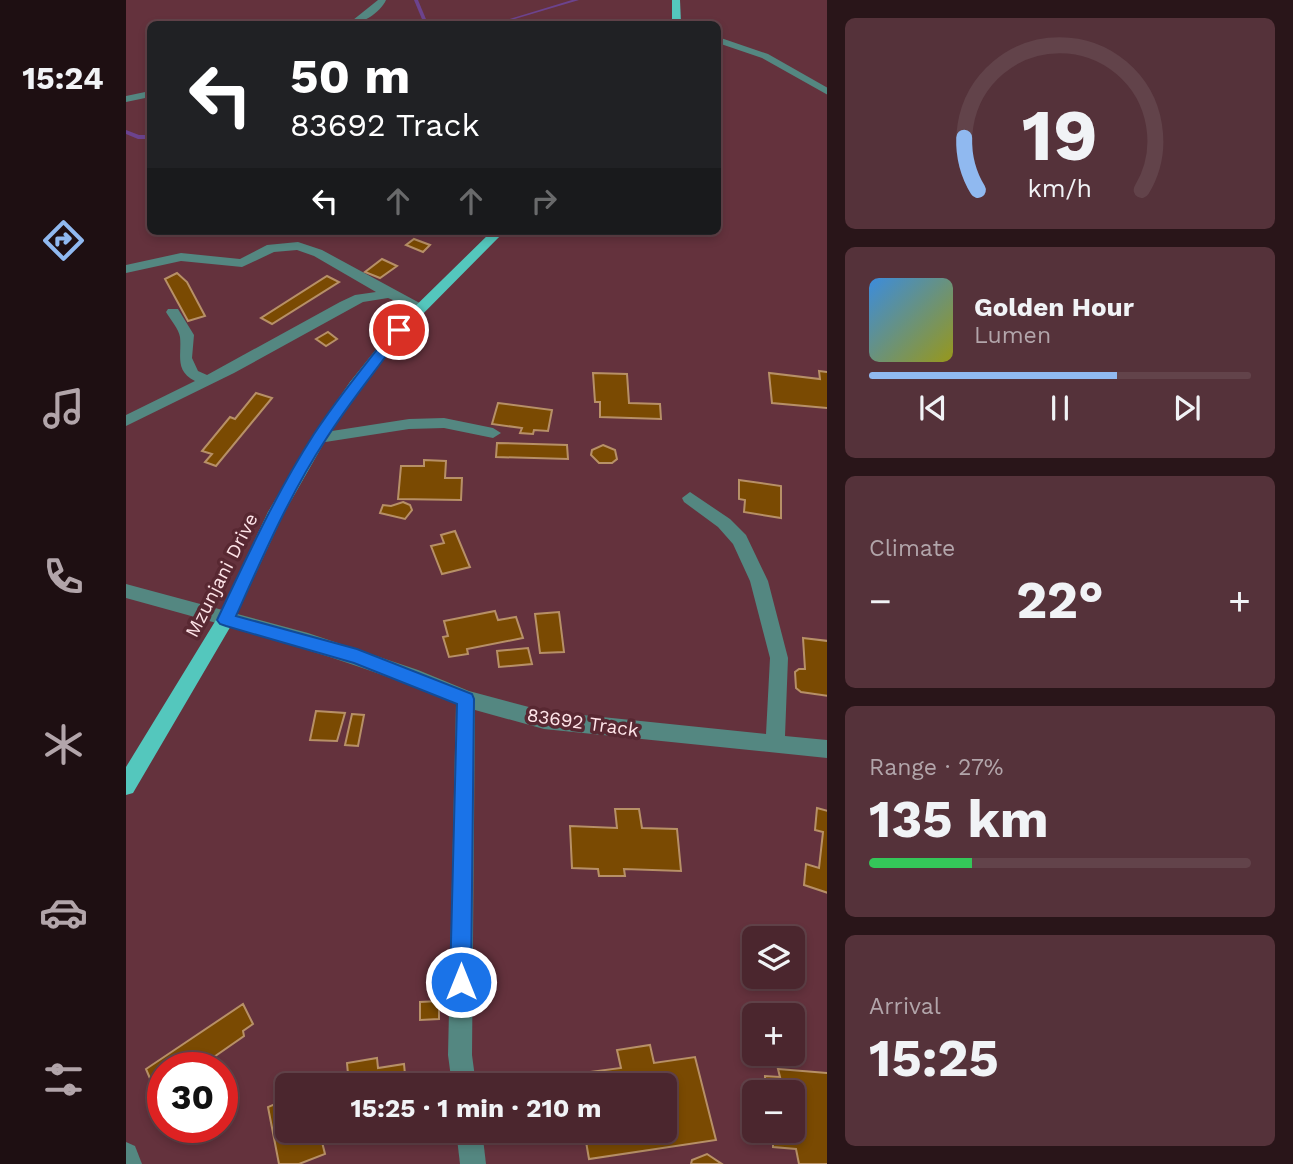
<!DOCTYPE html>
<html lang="en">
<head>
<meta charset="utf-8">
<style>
  body { margin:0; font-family:"Work Sans",sans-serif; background:#55323a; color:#f1f3f6; height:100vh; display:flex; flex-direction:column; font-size:26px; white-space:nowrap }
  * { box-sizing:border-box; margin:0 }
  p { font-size:23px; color:#b2a5aa }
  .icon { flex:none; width:38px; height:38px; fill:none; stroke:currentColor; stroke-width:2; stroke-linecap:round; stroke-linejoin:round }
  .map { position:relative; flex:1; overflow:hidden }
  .details { display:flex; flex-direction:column; gap:18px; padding:18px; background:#291519; width:466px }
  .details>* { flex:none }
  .hud { position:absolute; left:21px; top:21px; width:574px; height:214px; border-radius:10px; box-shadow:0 4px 10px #0003,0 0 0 2px #62434a; background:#202124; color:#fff; overflow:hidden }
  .controls { position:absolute; left:616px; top:926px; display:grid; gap:14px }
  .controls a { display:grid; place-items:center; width:63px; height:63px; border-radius:10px; background:#4b262e; box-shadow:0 4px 10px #0003,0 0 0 2px #62434a; font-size:35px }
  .speed { position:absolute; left:21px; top:1052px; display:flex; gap:14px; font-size:35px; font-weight:700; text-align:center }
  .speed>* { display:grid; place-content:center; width:91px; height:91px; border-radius:50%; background:#4b262e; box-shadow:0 4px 10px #0003,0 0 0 2px #62434a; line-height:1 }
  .speed .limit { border:10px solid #d22; background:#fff; color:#111 }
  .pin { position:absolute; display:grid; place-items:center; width:60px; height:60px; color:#fff; margin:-30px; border:4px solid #fff; border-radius:50%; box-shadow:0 2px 7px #0007 }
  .me { position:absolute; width:77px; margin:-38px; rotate:0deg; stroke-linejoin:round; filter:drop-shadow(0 0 5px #0008) }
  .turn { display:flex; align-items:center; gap:24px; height:147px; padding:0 28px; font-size:32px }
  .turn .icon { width:91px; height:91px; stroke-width:2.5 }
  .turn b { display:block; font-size:49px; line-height:60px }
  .lanes { display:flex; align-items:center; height:66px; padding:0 28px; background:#0003; justify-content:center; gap:35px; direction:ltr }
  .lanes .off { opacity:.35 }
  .big { font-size:52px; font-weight:700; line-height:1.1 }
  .details .tile { flex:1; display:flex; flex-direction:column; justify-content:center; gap:10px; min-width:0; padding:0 24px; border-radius:10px; background:#55323a }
  .details .dial { align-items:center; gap:0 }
  .dial svg { height:182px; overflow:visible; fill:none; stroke:#62434a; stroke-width:7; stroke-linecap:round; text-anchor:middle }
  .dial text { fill:#f1f3f6; stroke:none }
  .song { display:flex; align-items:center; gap:21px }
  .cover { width:84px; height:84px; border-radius:10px; background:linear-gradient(135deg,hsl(210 70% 55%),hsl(60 70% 35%)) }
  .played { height:7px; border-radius:4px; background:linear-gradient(90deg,#90b9f0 65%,#62434a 65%) }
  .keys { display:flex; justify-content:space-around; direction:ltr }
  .heat { display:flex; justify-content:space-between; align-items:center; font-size:38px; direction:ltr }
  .charge { height:10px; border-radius:5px; background:linear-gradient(90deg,#34c759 27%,#62434a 0) }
  .trip { position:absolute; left:149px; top:1073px; width:402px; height:70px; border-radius:10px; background:#4b262e; box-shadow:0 4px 10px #0003,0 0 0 2px #62434a; font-weight:700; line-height:70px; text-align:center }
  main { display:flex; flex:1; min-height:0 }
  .tabs { display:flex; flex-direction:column; width:126px; justify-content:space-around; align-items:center; background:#1e0f12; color:#b2a5aa }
  .tabs .icon { width:49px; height:49px }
  .tabs .on { color:#90b9f0 }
  .tabs b { font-size:32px; color:#f1f3f6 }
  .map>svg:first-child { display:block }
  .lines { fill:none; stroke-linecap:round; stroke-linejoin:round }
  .stream { fill:#6c438e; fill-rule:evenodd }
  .building { fill:#7a4a02; stroke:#b79067; stroke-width:2; fill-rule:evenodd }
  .minor { fill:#548781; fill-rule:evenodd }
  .major { fill:#54c7bd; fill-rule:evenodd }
  .route { fill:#1a73e8; stroke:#114b97; stroke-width:2 }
  .labels { text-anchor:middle; stroke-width:7; stroke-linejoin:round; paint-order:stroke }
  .street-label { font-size:19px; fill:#fee4e8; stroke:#582832 }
</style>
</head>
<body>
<main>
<nav class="tabs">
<b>15:24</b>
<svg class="icon on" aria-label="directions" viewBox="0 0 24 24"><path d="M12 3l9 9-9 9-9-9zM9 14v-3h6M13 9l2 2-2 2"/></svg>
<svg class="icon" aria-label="music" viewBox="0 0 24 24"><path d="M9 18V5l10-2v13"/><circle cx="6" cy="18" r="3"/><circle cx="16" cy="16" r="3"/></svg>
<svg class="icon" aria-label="phone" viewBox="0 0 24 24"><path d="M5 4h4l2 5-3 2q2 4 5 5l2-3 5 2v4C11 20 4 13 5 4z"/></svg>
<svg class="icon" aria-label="climate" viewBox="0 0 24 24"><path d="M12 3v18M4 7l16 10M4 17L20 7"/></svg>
<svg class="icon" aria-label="car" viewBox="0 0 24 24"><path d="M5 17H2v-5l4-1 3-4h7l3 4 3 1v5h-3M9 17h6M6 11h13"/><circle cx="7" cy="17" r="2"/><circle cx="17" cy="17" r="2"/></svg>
<svg class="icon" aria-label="filters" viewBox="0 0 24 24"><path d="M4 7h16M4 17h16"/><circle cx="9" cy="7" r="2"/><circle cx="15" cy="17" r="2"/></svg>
</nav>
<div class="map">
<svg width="702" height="1164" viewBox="0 0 702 1164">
  <rect width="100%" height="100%" fill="#64323d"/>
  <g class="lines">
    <g class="stream">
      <polygon points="288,0 292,0 302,24 298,24"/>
      <polygon points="446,0 453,0 372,24 367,24"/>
      <polygon points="0,130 13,135 24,135 24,139 12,139 0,134"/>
    </g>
  </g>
  <g class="building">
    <polygon points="288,239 304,245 297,252 280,245"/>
    <polygon points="256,259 271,266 254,278 239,272"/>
    <polygon points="51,273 61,282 79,316 62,321 39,279"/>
    <polygon points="201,276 213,282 146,324 135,318"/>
    <polygon points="202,332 211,339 200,346 190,339"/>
    <polygon points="693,371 702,372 702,408 646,403 643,373 694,379"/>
    <polygon points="467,373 501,374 503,403 534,404 535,419 474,417 474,402 469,402"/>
    <polygon points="130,393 146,398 90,466 79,462 86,454 76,451 104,417 109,419"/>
    <polygon points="372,403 426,410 422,431 408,430 407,434 394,433 396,428 366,424"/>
    <polygon points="371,443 441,445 442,459 370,457"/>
    <polygon points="477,445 489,450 491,459 486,463 473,463 465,455 466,450"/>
    <polygon points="298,460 320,461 319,478 336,478 335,500 272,499 275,466 298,466"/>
    <polygon points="613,480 655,486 655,518 618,512 619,500 613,499"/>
    <polygon points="277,502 284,505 286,510 279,519 254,513 257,505 265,506"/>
    <polygon points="329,531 344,567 316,574 305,546 318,543 315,535"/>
    <polygon points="369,611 372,620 390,617 397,638 341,649 342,654 323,657 317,637 322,636 318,621"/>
    <polygon points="433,612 438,652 414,653 409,614"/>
    <polygon points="677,638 702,641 702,696 675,692 670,688 669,672 673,669 679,669"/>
    <polygon points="402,648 406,664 373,667 371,651"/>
    <polygon points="190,711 219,713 211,741 184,740"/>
    <polygon points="226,714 238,715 232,746 219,745"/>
    <polygon points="691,808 702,811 702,893 678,885 680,864 693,868 697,832 689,830"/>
    <polygon points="489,809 513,809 516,828 551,829 555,871 498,869 499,876 473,876 472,869 446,868 444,826 491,828"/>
    <polygon points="313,1001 313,1019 294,1020 294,1002"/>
    <polygon points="117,1004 127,1024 117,1031 118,1036 72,1068 37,1068 37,1091 31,1095 20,1069"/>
    <polygon points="524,1045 528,1063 569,1057 590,1140 463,1159 458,1130 539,1130 539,1085 450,1085 448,1074 495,1068 491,1050"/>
    <polygon points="251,1058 252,1068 278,1064 280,1085 223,1085 221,1063"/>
    <path d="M652,1069L702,1073V1164H673L670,1149L647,1147V1138L625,1136L619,1083L639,1085V1076L654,1077ZM628,1092H667V1130H628Z"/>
    <polygon points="161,1099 161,1130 193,1130 199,1154 173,1164 153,1164 142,1107"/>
    <polygon points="363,1130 448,1130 448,1139 363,1137"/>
    <polygon points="581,1154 596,1164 565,1164 566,1160"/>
  </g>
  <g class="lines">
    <g class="minor">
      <path d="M252,0H260C254,13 236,24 222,24Z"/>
      <polygon points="592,37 642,54 702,88 702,95 636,58 592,43"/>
      <polygon points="24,91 24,97 0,102 0,96"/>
      <path d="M172,242L196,250L301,307L294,311L262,298L237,302L108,373L0,426V415L69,381C48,371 56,354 54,337C53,329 44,319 40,312L42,309H52L68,335L66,358L72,371L81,375L214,302L229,295L250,292L188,256L171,250L148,252L116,267L55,261L0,273V265L55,253L114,259L141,245Z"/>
      <polygon points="318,418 367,428 375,433 367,438 318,428 283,429 193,443 185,438 193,433 283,419"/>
      <path d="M564,492L604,519L620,535L642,581L662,658L659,736L702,740V758L418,729L349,710L346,1055L350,1085H326L322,1055L330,704C223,658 112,629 0,598V584L182,633L292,670L343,691L418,711L640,734L644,658L624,581L607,544L592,527L558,502L556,498Z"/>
      <polygon points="330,1130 356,1130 360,1164 334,1164"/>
      <polygon points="0,1142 9,1146 16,1164 0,1164"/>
    </g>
    <g class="major">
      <polygon points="546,0 554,0 555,24 546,24"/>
      <polygon points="366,231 379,231 278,333 234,388 199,441 158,513 106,624 7,793 0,795 0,767 93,615 142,512 188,434 224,382 268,327"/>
    </g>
  </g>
  <path class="route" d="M273,326L279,330C253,367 224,401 200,439C164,494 137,556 110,616L231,649L346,694L348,699L345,982L342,989L335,992L327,989L324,982L331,704L228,663L100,626L94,624L91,620C121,557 150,493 188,434C212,397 241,362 269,327Z"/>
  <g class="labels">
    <g class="street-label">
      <text transform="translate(95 575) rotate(-63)" y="7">Mzunjani Drive</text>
      <text transform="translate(457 722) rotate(8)" y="7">83692 Track</text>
    </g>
  </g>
</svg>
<div class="controls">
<a><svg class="icon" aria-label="layers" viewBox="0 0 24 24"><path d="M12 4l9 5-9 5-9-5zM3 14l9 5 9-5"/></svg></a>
<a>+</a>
<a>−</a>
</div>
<div class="speed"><div class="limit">30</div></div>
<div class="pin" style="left:273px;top:330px;background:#d93025"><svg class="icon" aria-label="arrive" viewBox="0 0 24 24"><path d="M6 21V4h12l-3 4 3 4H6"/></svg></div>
<svg class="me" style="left:335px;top:982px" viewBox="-20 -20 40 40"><circle r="17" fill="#1a73e8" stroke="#fff" stroke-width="3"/><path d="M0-11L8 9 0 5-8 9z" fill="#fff"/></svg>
<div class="trip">15:25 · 1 min · 210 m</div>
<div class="hud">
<div class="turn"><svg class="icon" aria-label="left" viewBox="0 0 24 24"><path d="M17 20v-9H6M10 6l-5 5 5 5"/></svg><div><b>50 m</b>83692 Track</div></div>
<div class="lanes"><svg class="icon" aria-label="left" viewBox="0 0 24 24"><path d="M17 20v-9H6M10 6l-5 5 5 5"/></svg><svg class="icon off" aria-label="ahead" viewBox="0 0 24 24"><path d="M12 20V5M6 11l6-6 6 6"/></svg><svg class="icon off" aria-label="ahead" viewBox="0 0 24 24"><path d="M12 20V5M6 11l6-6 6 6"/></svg><svg class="icon off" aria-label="right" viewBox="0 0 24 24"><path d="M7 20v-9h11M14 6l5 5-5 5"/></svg></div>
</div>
</div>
<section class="details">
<div class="tile dial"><svg viewBox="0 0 100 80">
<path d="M14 69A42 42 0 1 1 86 69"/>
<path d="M14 69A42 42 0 0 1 8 46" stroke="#90b9f0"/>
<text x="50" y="56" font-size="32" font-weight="700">19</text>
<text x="50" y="72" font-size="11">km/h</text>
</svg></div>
<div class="tile">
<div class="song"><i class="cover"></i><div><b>Golden Hour</b><p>Lumen</p></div></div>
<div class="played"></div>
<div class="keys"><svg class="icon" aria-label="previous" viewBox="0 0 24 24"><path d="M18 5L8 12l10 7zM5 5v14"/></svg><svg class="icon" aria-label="pause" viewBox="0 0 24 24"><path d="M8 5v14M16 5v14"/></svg><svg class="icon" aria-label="next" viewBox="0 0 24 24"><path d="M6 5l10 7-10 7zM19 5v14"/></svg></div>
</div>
<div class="tile"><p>Climate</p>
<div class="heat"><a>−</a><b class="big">22°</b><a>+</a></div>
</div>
<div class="tile"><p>Range · 27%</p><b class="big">135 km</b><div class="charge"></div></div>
<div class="tile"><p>Arrival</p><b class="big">15:25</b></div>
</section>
</main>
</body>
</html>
